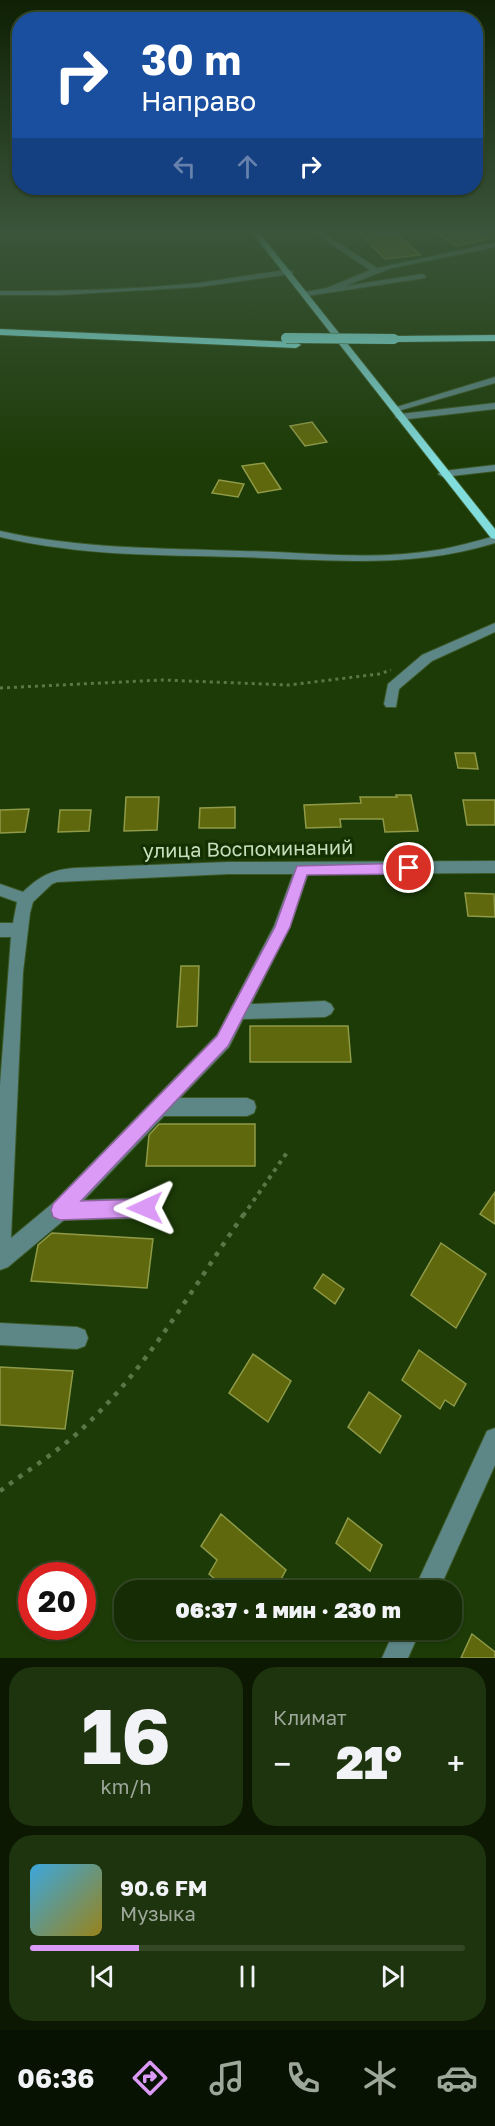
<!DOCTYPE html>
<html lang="ru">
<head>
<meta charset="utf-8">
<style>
  body { margin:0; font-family:"Golos Text",sans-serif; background:#1e340e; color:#f1f3f6; height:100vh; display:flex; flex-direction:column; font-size:22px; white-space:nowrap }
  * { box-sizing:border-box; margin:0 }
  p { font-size:20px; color:#9da79a }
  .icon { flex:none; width:33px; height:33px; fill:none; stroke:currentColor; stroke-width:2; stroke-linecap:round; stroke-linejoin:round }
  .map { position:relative; height:1658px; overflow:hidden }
  .drawer { display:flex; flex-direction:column; gap:9px; padding:9px; background:#0c1802; flex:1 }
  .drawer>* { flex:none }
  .hud { position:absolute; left:12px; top:12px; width:471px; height:183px; border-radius:24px; box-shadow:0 2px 4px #0004,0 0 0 2px #344826; background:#1a4fa0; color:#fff; overflow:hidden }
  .speed { position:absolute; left:18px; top:1562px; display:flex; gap:12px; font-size:30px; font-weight:700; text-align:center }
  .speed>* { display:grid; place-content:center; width:78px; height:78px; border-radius:50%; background:#152c04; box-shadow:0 2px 4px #0004,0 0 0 2px #344826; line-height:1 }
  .speed .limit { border:9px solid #d22; background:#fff; color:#111 }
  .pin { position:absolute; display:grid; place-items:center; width:51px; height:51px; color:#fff; margin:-26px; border:3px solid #fff; border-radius:50%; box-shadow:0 2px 6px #0007 }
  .me { position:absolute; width:66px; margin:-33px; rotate:269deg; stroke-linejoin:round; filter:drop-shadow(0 0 4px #0008) }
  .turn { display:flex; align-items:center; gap:21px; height:126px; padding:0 30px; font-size:27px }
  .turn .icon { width:78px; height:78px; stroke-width:2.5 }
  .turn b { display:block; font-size:42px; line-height:51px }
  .lanes { display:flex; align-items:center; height:57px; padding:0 30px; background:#0003; justify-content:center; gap:30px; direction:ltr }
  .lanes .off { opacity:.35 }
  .big { font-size:45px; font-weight:800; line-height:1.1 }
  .drawer .tile { flex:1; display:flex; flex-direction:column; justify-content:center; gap:9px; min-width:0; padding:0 21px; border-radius:24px; background:#1e340e }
  .drawer .dial { align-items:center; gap:0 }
  .dial b { font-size:78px; line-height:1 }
  .song { display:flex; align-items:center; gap:18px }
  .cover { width:72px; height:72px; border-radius:9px; background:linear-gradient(135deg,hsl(200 70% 55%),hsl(50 70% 35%)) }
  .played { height:6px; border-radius:3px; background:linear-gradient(90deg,#db9af6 25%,#344826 25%) }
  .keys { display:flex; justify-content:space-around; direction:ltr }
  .heat { display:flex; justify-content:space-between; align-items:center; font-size:33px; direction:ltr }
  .drawer .tiles { flex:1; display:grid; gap:9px; grid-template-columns:1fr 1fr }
  .tile:last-child { grid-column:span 2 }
  .trip { position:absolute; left:114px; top:1580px; width:348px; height:60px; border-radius:24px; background:#152c04; box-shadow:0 2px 4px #0004,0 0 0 2px #344826; font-weight:800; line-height:60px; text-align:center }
  .tab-bar { display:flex; height:96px; justify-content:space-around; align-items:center; background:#081202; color:#9da79a }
  .tab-bar .icon { width:42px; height:42px }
  .tab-bar .current { color:#db9af6 }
  .tab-bar b { font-size:27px; color:#f1f3f6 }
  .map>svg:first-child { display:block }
  .building { fill:#5f680c; stroke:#8f9a48; stroke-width:1.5 }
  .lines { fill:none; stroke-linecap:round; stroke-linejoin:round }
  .minor-casing { stroke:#3b5827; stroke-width:2 }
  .major-casing { stroke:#3b5827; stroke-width:2 }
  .highway-casing { stroke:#3b5827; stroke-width:2 }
  .path-far2 { stroke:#5a7748; stroke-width:3; stroke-dasharray:3 4; stroke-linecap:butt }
  .path-far1 { stroke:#5a7748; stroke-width:4; stroke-dasharray:4 5; stroke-linecap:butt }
  .path { stroke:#5a7748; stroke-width:4.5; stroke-dasharray:4.5 7; stroke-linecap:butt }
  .minor { fill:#5d8787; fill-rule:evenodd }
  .major { fill:#81dcdc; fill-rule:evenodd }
  .highway { fill:#8efefe; fill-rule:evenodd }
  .highway-bridge-casing { stroke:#3b5827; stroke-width:11; stroke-linecap:butt }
  .highway-bridge { stroke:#8efefe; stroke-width:10 }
  .route { fill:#db9af6; stroke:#8e64a0; stroke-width:1.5 }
  .labels { text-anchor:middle; stroke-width:6; stroke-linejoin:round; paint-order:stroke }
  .street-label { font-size:20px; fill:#c6debb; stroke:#123000 }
</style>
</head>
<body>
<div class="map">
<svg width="495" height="1658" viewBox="0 0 495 1658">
  <rect width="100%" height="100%" fill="#1c3b06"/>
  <g class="building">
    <polygon points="357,230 374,230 380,236 397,234 420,255 385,259"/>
    <polygon points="430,230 471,230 487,239 457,246"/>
    <polygon points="312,422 327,442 305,446 290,426"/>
    <polygon points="264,463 281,489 258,493 242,466"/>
    <polygon points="219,480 244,484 238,497 212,493"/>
    <polygon points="455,753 475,753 478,769 458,768"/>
    <polygon points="396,795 411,795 418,831 385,832 383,819 340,819 341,827 306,828 304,805 361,803 360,797 397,797"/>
    <polygon points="126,797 159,797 157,830 124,831"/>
    <polygon points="463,800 495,800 495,825 467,825"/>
    <polygon points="235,807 235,828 199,828 200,808"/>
    <polygon points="29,809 25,832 0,833 0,810"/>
    <polygon points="60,810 91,810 89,831 58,832"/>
    <polygon points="465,893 494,894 495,917 468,916"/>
    <polygon points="181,966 199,966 197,1026 177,1027"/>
    <polygon points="250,1026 348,1026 351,1062 250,1062"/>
    <polygon points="159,1124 255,1124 255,1166 146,1166 149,1135"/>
    <polygon points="495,1192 495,1224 480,1214"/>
    <polygon points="52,1233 153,1239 147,1288 31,1281 38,1245"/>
    <polygon points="441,1243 486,1274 456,1328 411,1295"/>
    <polygon points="323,1274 344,1289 335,1304 314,1288"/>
    <polygon points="419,1350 466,1384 454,1406 445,1400 440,1409 402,1380"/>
    <polygon points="253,1354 291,1381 268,1422 229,1393"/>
    <polygon points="0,1367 73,1371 65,1429 0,1425"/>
    <polygon points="369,1392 401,1416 380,1453 348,1427"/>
    <polygon points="221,1514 286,1570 280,1581 290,1590 228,1590 209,1574 217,1560 201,1546"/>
    <polygon points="348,1518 382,1545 370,1571 336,1543"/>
    <polygon points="472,1634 495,1652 495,1658 461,1658"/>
  </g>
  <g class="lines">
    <g class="minor-casing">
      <g id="minor">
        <polygon points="310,230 319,230 377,268 495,243 495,247 392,268 345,286 422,274 426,276 425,278 307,296 304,296 304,292 327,288 370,270"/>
        <path d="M289,270L293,272L292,274L199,287L60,295H0V291C66,291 133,290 198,283C228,279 258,273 289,270Z"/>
        <polygon points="495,377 495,383 398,411 390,409"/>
        <polygon points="495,403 495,409 400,420 395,417 400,414"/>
        <polygon points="495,465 495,471 443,477 438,474 443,471"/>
        <path d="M0,531C80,549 160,548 241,551C306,552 373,561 437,550C457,547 476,541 495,536V543C412,569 327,560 241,557C160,555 80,556 0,537Z"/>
        <polygon points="495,623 495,632 432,661 399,689 396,707 386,707 384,704 388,684 422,655"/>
        <path d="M495,861V873L308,874L290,927L251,1004L325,1001L331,1004L334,1009L331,1014L325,1017L243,1019L229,1047L180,1098H247L254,1101L256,1107L254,1113L247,1116H164L84,1200L145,1198L152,1201L155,1208L152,1215L145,1218L64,1220L8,1267L0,1270V1085L11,937H0V923H13L17,902L0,896V884L23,892C40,876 51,870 74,868L228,862ZM228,874H293L274,926L217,1035L53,1203L11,1238L23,972L30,913L33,902L52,884L57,882Z"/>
        <polygon points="0,1323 77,1327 85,1330 88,1338 85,1346 77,1349 0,1345"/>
        <polygon points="495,1428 495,1465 439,1590 414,1590 487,1431"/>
        <polygon points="395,1629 421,1629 408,1658 382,1658"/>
      </g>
    </g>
    <g class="major-casing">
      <polygon id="major" points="250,230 257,230 495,529 495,539 491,538"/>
    </g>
    <g class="highway-casing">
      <g id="highway">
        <polygon points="0,329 296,342 301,345 296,348 0,335"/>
        <polygon points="495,335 495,341 394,342 389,339 394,336"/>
      </g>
    </g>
    <polyline class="path-far2" points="0,688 162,680 289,685 379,674 391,670"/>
    <polyline class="path-far1" points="243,1216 288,1151"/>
    <path class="path" d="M0,1491C28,1470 59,1451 84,1427C149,1366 193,1287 244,1214"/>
    <use href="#minor" class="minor"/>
    <use href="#major" class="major"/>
    <use href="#highway" class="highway"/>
    <g class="highway-bridge-casing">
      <polyline id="highway-bridge" points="286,338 394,339"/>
    </g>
    <use href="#highway-bridge" class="highway-bridge"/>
  </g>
  <linearGradient id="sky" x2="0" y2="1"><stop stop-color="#0f2003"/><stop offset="0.5" stop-color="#3a553b"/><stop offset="1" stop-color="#3a553b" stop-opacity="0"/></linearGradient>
  <rect width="495" height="463" fill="url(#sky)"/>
  <polygon class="route" points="409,863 416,868 409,874 307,875 290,927 228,1046 81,1201 145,1199 152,1202 154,1208 152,1215 145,1217 60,1220 53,1217 51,1210 53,1204 217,1036 275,927 297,866"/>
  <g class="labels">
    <g class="street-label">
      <text transform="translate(248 849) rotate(-1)" y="7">улица Воспоминаний</text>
    </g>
  </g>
</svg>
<div class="speed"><div class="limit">20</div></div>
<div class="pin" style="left:409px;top:868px;background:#d93025"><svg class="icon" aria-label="arrive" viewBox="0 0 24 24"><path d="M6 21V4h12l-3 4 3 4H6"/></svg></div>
<svg class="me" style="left:145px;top:1208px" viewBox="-20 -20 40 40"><path d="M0-17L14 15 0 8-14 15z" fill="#db9af6" stroke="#fff" stroke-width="4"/></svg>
<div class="trip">06:37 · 1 мин · 230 m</div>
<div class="hud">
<div class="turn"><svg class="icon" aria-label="right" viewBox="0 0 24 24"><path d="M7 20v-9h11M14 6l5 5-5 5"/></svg><div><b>30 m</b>Направо</div></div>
<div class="lanes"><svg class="icon off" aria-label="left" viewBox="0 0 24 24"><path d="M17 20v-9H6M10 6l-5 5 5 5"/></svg><svg class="icon off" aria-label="ahead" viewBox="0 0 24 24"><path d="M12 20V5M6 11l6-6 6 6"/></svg><svg class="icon" aria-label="right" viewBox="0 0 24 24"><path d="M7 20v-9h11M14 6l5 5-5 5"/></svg></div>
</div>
</div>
<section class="drawer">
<div class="tiles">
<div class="tile dial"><b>16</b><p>km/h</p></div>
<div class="tile"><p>Климат</p>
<div class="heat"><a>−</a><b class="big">21°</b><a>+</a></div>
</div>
<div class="tile">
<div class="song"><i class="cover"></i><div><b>90.6 FM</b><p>Музыка</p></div></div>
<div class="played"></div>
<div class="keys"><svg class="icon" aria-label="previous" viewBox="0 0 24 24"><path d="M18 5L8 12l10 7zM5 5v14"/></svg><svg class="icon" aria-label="pause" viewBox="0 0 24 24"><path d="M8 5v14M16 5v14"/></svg><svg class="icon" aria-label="next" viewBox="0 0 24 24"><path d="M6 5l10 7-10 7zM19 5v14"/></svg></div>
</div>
</div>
</section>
<nav class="tab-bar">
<b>06:36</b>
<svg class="icon current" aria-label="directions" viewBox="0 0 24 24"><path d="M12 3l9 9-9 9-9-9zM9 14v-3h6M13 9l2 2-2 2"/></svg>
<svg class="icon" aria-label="music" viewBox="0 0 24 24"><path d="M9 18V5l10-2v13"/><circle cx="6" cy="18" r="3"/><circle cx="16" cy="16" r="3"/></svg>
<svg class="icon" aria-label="phone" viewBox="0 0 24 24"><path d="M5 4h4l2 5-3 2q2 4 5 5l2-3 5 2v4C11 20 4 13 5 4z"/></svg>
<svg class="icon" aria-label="climate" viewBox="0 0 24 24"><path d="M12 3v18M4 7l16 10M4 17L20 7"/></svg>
<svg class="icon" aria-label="car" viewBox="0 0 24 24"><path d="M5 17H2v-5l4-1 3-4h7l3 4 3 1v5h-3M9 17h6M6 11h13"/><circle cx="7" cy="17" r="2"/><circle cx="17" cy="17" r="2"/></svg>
</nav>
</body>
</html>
